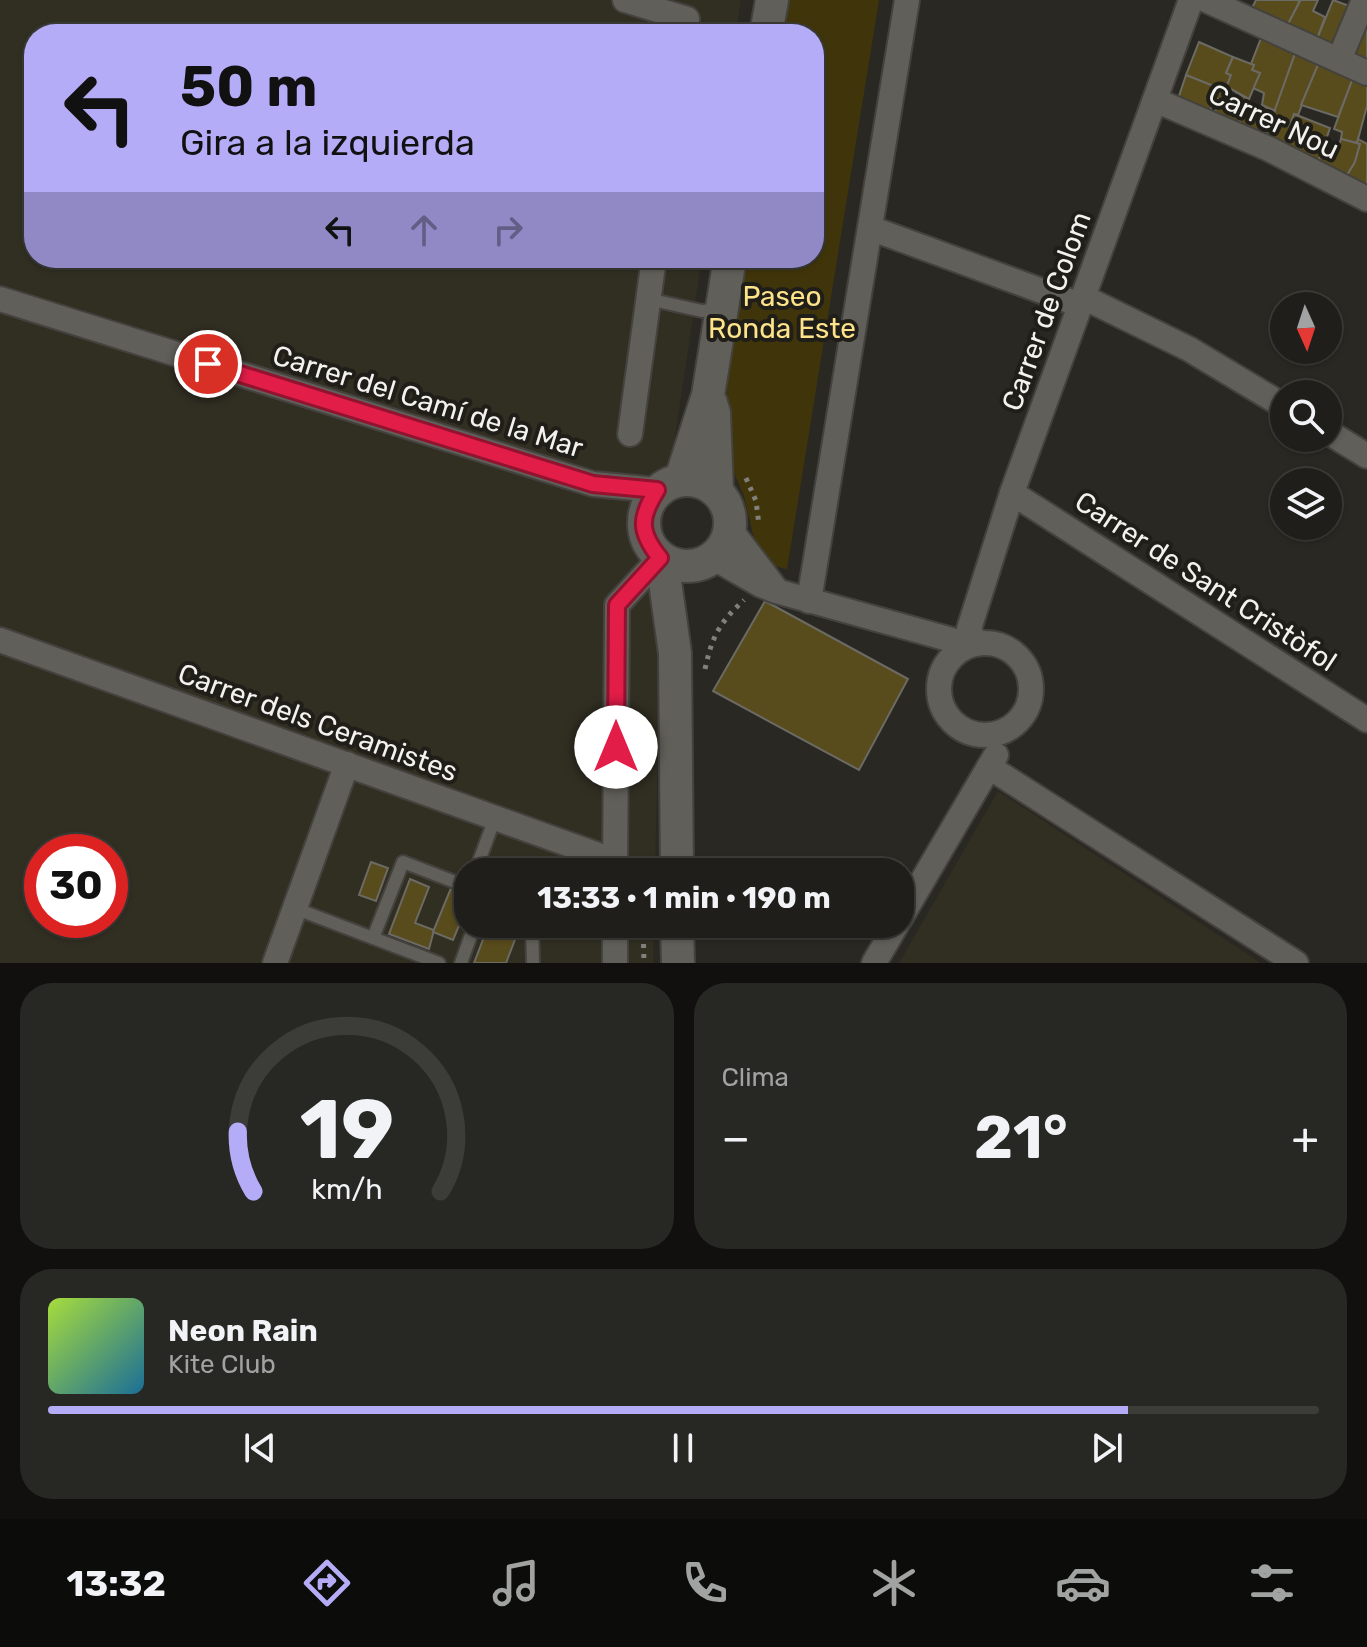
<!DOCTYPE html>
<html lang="es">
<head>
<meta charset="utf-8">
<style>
  body { margin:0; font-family:Rubik,sans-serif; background:#272723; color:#f1f3f6; height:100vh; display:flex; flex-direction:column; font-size:30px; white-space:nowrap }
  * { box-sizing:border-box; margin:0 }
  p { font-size:26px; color:#a1a2a2 }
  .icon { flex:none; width:44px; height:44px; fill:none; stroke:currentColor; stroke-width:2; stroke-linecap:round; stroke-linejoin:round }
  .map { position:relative; height:963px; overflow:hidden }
  .panel { display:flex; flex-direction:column; gap:20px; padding:20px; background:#11100e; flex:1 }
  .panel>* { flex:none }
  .banner { position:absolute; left:24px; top:24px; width:800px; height:244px; border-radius:32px; box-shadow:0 2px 6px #0004,0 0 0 2px #3c3c39; background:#b5acf8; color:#111; overflow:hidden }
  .needle { width:52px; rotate:177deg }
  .buttons { position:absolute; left:1270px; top:292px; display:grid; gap:16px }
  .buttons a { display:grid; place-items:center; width:72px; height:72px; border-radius:50%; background:#1f1e1a; box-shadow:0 2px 6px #0004,0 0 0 2px #3c3c39; font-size:40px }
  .speed { position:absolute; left:24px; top:834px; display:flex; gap:16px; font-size:40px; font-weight:700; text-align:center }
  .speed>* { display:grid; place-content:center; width:104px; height:104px; border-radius:50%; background:#1f1e1a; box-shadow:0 2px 6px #0004,0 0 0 2px #3c3c39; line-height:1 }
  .speed .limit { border:12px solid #d22; background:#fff; color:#111 }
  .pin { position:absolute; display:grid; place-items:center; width:68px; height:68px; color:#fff; margin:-34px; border:4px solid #fff; border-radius:50%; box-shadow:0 2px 8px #0007 }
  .me { position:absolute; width:88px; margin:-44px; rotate:0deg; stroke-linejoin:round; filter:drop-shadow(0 0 6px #0008) }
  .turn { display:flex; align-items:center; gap:28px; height:168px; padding:0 24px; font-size:36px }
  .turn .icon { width:104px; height:104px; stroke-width:2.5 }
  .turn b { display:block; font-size:56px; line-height:68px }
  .lanes { display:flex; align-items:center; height:76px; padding:0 24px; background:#0003; justify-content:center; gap:40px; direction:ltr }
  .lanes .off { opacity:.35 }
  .big { font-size:60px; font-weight:700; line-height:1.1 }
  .panel .widget { flex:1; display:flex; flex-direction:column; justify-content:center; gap:12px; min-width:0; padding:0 28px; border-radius:32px; background:#272723 }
  .panel .dial { align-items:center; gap:0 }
  .dial svg { height:208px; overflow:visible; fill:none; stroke:#3c3c39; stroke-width:7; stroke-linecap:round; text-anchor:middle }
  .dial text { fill:#f1f3f6; stroke:none }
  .song { display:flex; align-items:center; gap:24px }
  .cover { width:96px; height:96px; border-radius:12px; background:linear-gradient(135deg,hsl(80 70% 55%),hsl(200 70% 35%)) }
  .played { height:8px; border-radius:4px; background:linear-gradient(90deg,#b5acf8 85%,#3c3c39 85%) }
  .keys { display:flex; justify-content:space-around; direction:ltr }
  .heat { display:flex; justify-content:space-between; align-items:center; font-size:44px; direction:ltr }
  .panel .tiles { flex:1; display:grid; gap:20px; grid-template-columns:1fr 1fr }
  .widget:last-child { grid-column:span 2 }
  .trip { position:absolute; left:454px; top:858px; width:460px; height:80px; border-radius:32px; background:#1f1e1a; box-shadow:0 2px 6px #0004,0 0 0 2px #3c3c39; font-weight:700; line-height:80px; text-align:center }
  .menu { display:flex; height:128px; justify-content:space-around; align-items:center; background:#0c0c0a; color:#a1a2a2 }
  .menu .icon { width:56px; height:56px }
  .menu .selected { color:#b5acf8 }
  .menu b { font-size:36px; color:#f1f3f6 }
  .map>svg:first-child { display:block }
  .built { fill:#312e22; fill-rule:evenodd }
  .green { fill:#40350a }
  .building { fill:#584b1c; stroke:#6c6a64; stroke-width:2 }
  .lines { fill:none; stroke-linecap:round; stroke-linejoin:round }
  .lane-casing { stroke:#44423e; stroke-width:16 }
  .street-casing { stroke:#44423e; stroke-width:28 }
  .secondary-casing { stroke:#44423e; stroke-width:36 }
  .path { stroke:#81807b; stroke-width:5; stroke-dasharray:4 6; stroke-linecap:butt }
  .lane { stroke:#615f59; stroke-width:12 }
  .street { stroke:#615f59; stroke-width:24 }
  .secondary { stroke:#615f59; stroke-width:32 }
  .route-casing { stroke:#92132f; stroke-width:20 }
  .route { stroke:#e11d48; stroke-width:14 }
  .labels { text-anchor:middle; stroke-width:8; stroke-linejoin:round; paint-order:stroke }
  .street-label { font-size:28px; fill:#f3f2ee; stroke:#201e19 }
  .park-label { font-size:28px; fill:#fde389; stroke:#201e19 }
</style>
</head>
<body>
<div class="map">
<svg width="1367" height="963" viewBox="0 0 1367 963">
  <rect width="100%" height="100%" fill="#292822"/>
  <g class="built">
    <path d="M0,0H741L736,34H34V258H702L664,510L655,872H468V924H654L653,963H0ZM42,852H110V920H42Z"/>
    <polygon points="998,791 1261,963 899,963"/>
  </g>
  <polygon class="green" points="783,0 879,0 787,569 766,564 755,543 744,496 725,452 728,365 744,258 814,258 814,34 778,34"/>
  <g class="building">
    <polygon points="1256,0 1297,0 1300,1 1287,26 1251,10"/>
    <polygon points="1297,0 1318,0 1313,11 1325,17 1317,39 1287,26 1300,1"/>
    <polygon points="1333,0 1355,8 1337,48 1317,39"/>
    <polygon points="1367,7 1367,65 1347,55"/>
    <polygon points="1263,33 1297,48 1275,111 1262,105 1264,93 1253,88 1260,73 1252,70 1254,65 1251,64"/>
    <polygon points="1199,42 1233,57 1226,73 1231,75 1225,91 1186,75"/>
    <polygon points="1297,48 1320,60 1298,115 1294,114 1290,125 1272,118"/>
    <polygon points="1233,57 1254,65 1252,70 1260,73 1249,99 1229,88 1227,93 1236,96 1232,105 1212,97 1216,87 1225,91 1231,75 1226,73"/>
    <polygon points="1320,60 1353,78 1338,117 1301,105"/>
    <polygon points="1186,75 1216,87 1212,97 1215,98 1209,113 1178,99"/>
    <polygon points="1353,78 1367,84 1367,106 1357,143 1341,139 1342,132 1334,129"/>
    <polygon points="1236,93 1249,99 1238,126 1214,114 1220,100 1232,105"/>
    <polygon points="1247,105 1262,112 1264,106 1275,111 1265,138 1238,126"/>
    <polygon points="1294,114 1330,128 1318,163 1284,146"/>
    <polygon points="1272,118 1290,125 1284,146 1265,138"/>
    <polygon points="1341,139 1360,144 1355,162 1346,177 1318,163 1323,147 1337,151"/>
    <polygon points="1358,139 1367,144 1367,189 1346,177 1355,162 1360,144 1357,143"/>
    <polygon points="765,601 908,679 859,770 713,691"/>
    <polygon points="371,862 388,868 376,901 359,895"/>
    <polygon points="410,879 429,887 415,923 434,930 429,949 389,934"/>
    <polygon points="451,888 468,895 468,904 453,940 433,932"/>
    <polygon points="489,924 521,924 506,963 474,963"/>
  </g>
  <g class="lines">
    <g class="lane-casing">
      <g id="lane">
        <polyline points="648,299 702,311 720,309"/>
        <polyline points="475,872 495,818"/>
        <polyline points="294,908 439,963"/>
        <polyline points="532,924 533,963"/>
        <polyline points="373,938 403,862 468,887"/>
        <polyline points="461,963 475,924"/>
      </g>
    </g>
    <g class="street-casing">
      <g id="street">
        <polyline points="625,0 687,19"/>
        <polyline points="1206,0 1367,73"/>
        <polyline points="1339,60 1364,0"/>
        <polyline points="1155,100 1269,149 1367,199"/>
        <polyline points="870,228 1080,305"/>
        <polyline points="1083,297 1189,349 1284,406"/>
        <polyline points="0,299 593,484 657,490"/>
        <polyline points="1328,432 1367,456"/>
        <polyline points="630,434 654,258"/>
        <polyline points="1012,493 1367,720"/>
        <polyline points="730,529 775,588"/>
        <polyline points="714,558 761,585 776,591 970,645"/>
        <polyline points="809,601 907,0"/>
        <polyline points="0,640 615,861"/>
        <circle cx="985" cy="689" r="46"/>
        <polyline points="976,644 969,629 1012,493 1191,0"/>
        <polyline points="989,767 1296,963"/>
        <polyline points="615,872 617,605 660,558"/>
        <polyline points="900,919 996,755"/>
        <polyline points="275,963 347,764"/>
        <polyline points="615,963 615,924"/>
        <polyline points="874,963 897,924"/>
      </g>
    </g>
    <g class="secondary-casing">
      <g id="secondary">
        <polyline points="766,34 772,0"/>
        <polyline points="711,403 714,413 717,491"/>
        <polyline points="681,479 708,395 730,258"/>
        <circle cx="687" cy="523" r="43"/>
        <polyline points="662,560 675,653 677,872"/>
        <polyline points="677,924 678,963"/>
      </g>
    </g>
    <g class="path">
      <polyline points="746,478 756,501 759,525"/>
      <path d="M705,669C712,637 719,623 744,600"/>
      <polyline points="643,924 644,963"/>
    </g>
    <use href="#lane" class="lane"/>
    <use href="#street" class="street"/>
    <use href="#secondary" class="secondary"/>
  </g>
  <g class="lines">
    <g class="route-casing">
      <path id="route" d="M208,364L593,484L657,490C639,518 639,532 660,558L617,605L616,747"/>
    </g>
    <use href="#route" class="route"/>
  </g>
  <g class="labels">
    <g class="street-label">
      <text transform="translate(1274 121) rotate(25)" y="10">Carrer Nou</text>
      <text transform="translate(1046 311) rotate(-70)" y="10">Carrer de Colom</text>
      <text transform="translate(428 401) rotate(17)" y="10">Carrer del Camí de la Mar</text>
      <text transform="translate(1206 581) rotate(33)" y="10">Carrer de Sant Cristòfol</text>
      <text transform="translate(318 722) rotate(20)" y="10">Carrer dels Ceramistes</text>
    </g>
    <g class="park-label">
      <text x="782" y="306">Paseo<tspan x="782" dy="32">Ronda Este</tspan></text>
    </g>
  </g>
</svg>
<div class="buttons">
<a><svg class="needle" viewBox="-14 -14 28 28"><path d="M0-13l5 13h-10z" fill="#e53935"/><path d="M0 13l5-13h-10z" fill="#a1a2a2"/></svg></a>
<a><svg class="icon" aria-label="search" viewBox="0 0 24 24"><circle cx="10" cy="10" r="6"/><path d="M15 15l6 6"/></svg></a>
<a><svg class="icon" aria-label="layers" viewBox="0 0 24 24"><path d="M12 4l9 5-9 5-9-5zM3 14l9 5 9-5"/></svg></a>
</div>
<div class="speed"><div class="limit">30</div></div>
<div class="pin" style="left:208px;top:364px;background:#d93025"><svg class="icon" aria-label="arrive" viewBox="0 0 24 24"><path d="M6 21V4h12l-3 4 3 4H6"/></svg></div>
<svg class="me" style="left:616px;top:747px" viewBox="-20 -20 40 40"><circle r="19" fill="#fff"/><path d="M0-13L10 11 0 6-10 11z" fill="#e11d48"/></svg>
<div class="trip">13:33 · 1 min · 190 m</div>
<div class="banner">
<div class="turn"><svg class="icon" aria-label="left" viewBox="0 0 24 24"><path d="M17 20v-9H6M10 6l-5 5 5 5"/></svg><div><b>50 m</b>Gira a la izquierda</div></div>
<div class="lanes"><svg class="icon" aria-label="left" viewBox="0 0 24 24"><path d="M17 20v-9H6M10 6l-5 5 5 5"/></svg><svg class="icon off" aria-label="ahead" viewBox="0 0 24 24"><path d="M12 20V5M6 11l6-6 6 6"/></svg><svg class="icon off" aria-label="right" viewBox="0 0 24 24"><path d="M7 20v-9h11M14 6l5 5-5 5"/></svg></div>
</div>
</div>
<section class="panel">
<div class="tiles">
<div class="widget dial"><svg viewBox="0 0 100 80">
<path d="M14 69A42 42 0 1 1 86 69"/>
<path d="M14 69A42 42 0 0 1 8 46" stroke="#b5acf8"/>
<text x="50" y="56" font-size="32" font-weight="700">19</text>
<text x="50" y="72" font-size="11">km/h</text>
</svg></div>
<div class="widget"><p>Clima</p>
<div class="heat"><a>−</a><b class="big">21°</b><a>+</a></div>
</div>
<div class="widget">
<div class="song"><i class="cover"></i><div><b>Neon Rain</b><p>Kite Club</p></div></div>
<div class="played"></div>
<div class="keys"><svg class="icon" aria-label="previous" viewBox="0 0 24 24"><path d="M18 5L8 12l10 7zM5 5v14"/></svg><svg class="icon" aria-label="pause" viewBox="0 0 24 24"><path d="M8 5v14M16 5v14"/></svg><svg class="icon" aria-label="next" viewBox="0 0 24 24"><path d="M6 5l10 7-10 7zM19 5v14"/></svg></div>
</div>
</div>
</section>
<nav class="menu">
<b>13:32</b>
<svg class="icon selected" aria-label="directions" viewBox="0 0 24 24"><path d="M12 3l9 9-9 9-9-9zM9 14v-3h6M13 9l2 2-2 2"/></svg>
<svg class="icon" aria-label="music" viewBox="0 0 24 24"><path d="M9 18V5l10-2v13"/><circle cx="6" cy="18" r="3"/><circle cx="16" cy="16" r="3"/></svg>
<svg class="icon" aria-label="phone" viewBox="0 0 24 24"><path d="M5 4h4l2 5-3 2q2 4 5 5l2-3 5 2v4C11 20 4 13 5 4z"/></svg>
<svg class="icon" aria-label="climate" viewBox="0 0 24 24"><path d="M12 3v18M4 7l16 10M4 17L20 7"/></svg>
<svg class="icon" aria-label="car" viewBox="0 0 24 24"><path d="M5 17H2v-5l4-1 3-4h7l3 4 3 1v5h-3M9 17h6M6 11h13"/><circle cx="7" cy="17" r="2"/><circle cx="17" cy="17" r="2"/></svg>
<svg class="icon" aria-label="filters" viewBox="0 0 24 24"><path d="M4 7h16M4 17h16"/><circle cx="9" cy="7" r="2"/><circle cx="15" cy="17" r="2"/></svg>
</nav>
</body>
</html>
